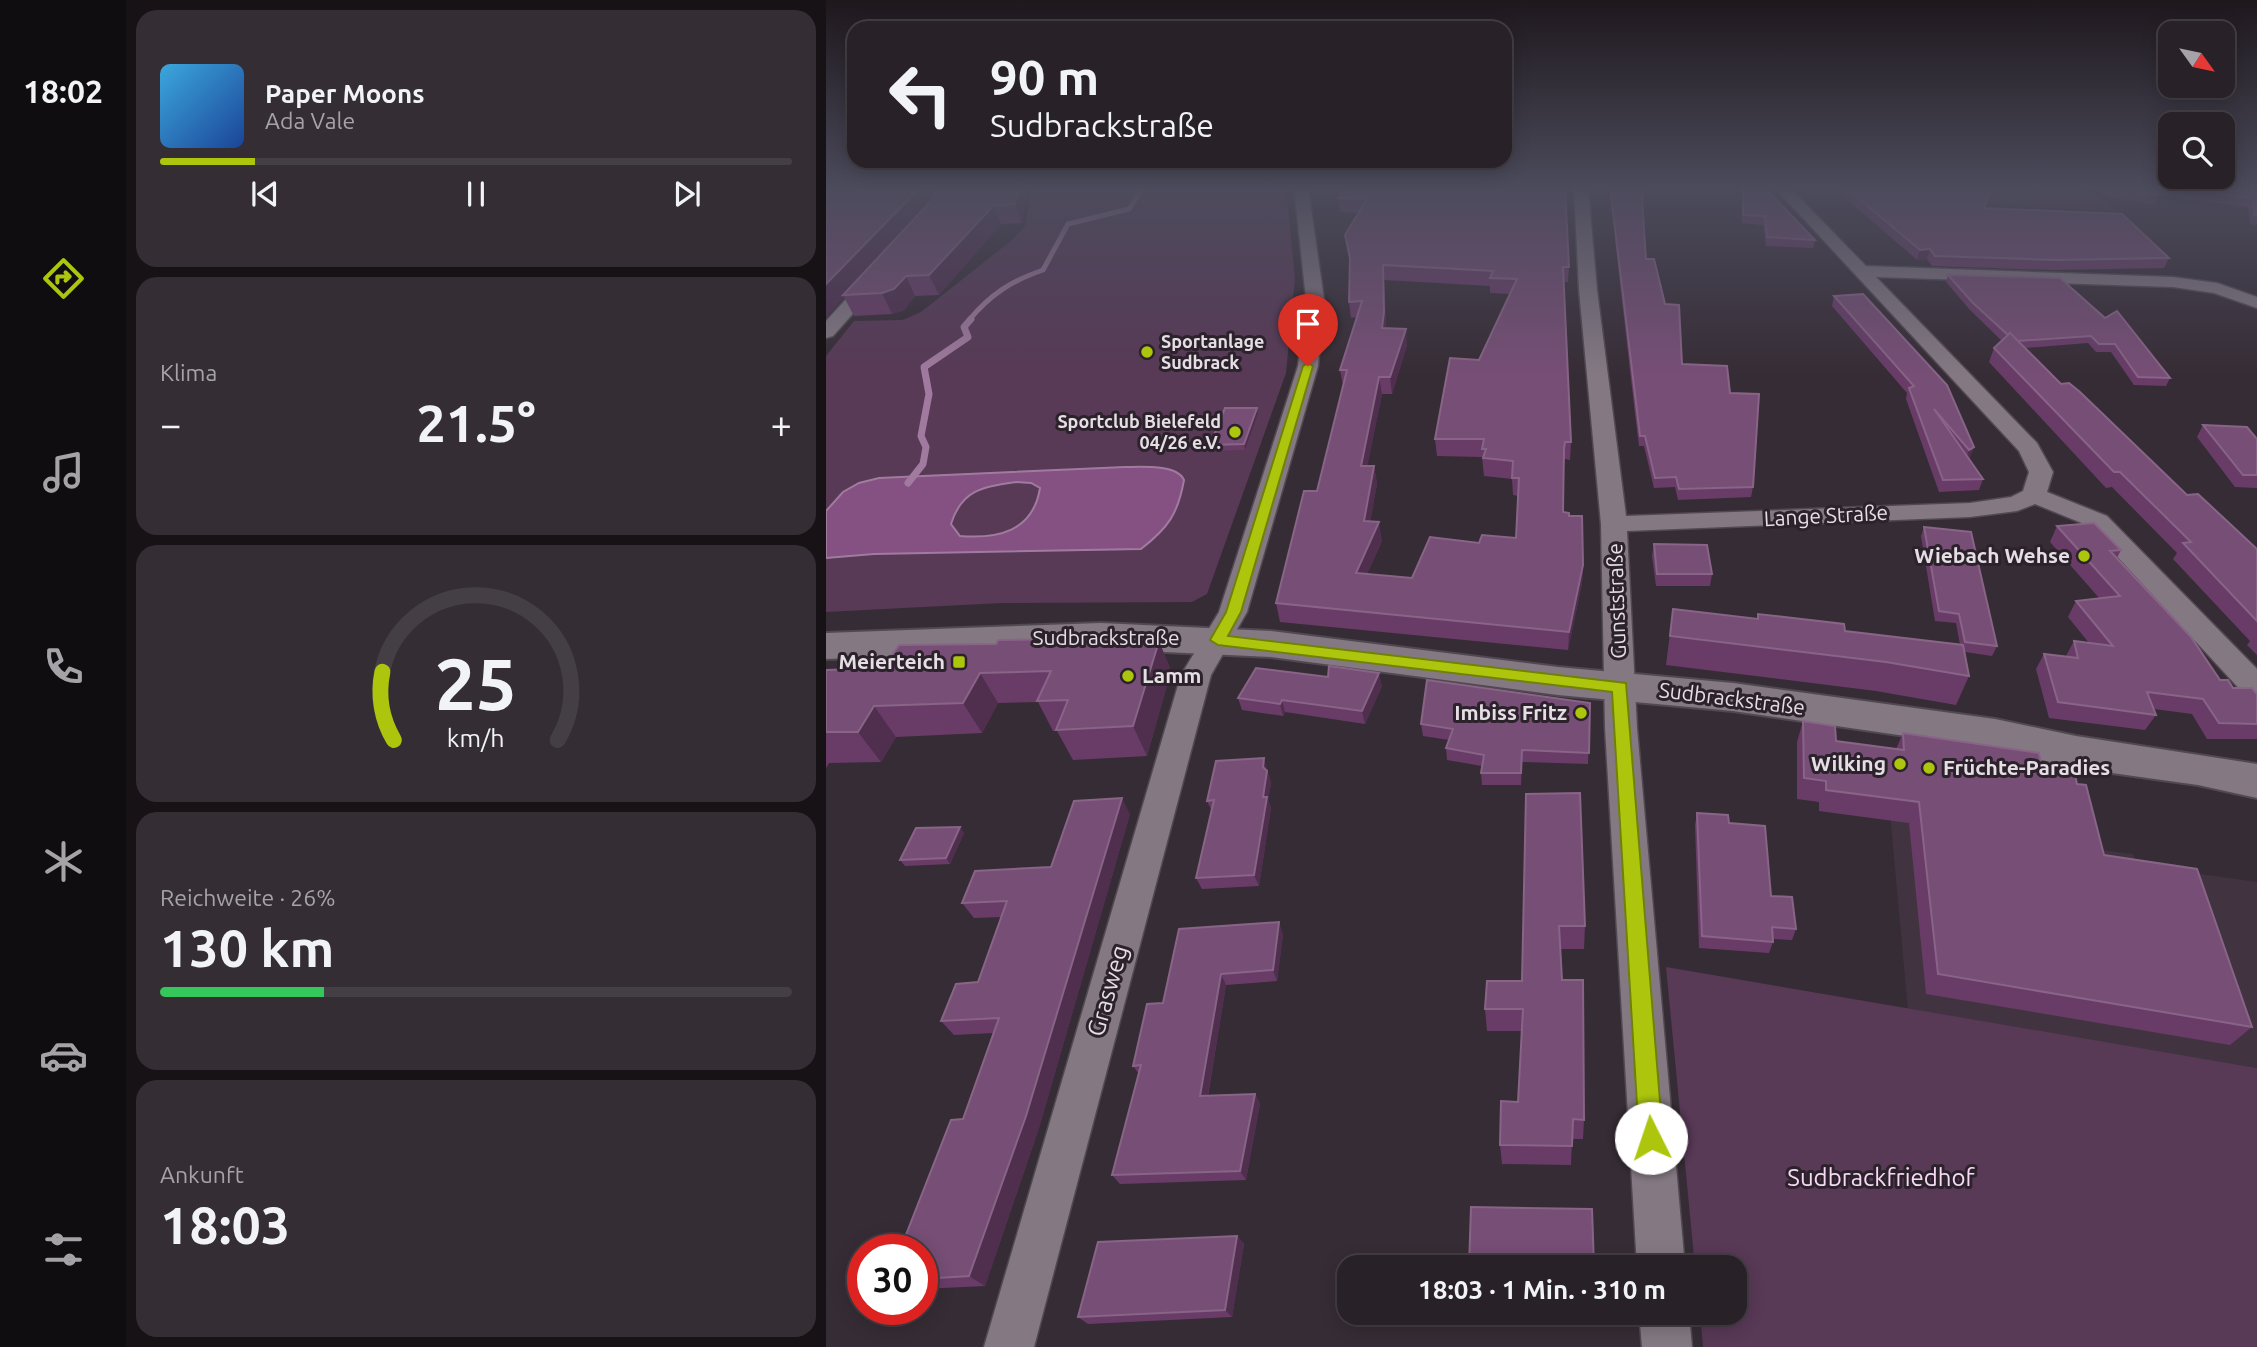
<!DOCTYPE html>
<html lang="de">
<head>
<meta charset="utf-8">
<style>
  body { margin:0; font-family:Ubuntu,sans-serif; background:#342e34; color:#f1f3f6; height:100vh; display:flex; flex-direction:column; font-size:26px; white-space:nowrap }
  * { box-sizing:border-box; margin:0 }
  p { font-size:23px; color:#a5a3a8 }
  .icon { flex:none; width:38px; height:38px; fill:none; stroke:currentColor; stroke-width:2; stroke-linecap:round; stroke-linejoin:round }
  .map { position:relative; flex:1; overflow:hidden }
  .side { display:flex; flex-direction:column; gap:10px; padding:10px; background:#161216; width:700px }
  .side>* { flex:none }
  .hud { position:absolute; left:21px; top:21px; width:665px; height:147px; border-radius:21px; box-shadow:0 4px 18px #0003,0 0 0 2px #443e45; background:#282128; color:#f1f3f6; overflow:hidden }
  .needle { width:46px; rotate:123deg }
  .tools { position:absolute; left:1332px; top:21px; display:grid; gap:14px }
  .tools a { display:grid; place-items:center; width:77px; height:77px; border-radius:14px; background:#282128; box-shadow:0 4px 18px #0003,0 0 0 2px #443e45; font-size:35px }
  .speed { position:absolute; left:21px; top:1234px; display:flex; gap:14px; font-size:35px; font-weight:700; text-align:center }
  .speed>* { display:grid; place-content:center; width:91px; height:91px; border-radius:50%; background:#282128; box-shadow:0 4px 18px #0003,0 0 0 2px #443e45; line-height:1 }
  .speed .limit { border:10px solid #d22; background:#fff; color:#111 }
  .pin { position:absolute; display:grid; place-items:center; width:60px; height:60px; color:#fff; margin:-72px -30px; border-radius:50% 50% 50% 0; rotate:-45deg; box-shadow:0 0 7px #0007 }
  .pin .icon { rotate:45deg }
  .me { position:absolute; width:77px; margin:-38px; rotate:356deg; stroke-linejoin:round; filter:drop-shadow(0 0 5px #0008) }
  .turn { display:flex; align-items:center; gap:24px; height:147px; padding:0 28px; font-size:32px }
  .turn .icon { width:91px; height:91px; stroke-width:2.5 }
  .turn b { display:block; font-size:49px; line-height:60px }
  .big { font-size:52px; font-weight:600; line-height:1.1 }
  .side .card { flex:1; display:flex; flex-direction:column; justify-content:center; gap:10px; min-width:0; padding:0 24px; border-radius:21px; background:#342e34 }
  .side .dial { align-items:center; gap:0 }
  .dial svg { height:182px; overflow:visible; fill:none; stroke:#443e45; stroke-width:7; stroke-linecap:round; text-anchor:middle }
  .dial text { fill:#f1f3f6; stroke:none }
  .song { display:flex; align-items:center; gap:21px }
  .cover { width:84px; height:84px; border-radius:10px; background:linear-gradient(135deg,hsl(200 70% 55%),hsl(220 70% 35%)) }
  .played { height:7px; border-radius:4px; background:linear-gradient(90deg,#adc60d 15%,#443e45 15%) }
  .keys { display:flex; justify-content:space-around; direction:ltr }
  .heat { display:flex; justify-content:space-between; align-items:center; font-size:38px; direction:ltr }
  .charge { height:10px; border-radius:5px; background:linear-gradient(90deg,#34c759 26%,#443e45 0) }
  .trip { position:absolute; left:511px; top:1255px; width:410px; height:70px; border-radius:21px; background:#282128; box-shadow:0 4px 18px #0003,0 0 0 2px #443e45; font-weight:600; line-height:70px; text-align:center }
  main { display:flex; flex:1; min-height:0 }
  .tab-bar { display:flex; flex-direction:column; width:126px; justify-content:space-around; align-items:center; background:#100d10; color:#a5a3a8 }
  .tab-bar .icon { width:49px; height:49px }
  .tab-bar .selected { color:#adc60d }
  .tab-bar b { font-size:32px; color:#f1f3f6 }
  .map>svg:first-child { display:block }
  .built { fill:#423341 }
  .green { fill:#583956 }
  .water { fill:#845182; stroke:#a17b9f; stroke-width:2; fill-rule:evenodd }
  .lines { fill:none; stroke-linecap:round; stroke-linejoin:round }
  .stream-far1 { stroke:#a17b9f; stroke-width:5 }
  .stream { stroke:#a17b9f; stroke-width:7 }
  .street-casing { stroke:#514951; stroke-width:3 }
  .secondary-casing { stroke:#514951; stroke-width:4 }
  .street { fill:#847983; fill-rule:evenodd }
  .secondary { fill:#847983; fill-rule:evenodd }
  .tram { stroke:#978f96; stroke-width:2 }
  .wall { fill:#693c68; fill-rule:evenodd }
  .shaded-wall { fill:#4f2e4e }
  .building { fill:#774e76; stroke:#886487; stroke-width:2; fill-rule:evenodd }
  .route { fill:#adc60d; stroke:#708108; stroke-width:2 }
  .poi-dot { fill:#adc60d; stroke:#2c222b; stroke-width:2.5 }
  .labels { text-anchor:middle; stroke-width:6; stroke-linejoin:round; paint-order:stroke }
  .far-poi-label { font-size:18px; font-weight:bold; fill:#e5dee4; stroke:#2c222b; text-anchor:start }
  .street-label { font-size:21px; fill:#e5dee4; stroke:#2c222b }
  .poi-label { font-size:21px; font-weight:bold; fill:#e5dee4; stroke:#2c222b; text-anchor:end }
  .near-street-label { font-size:24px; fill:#e5dee4; stroke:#2c222b }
  .near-park-label { font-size:24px; fill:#f7d8f5; stroke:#2c222b }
</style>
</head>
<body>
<main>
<nav class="tab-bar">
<b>18:02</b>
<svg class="icon selected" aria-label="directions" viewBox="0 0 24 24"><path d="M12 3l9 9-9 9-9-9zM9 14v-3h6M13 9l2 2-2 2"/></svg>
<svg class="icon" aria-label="music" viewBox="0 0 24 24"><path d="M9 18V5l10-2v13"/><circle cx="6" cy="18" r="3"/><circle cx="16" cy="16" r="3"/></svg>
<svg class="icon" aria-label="phone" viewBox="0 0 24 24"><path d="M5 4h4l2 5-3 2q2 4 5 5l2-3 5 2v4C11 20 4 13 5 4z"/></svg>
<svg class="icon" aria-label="climate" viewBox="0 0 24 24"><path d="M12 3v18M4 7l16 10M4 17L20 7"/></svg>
<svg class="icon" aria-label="car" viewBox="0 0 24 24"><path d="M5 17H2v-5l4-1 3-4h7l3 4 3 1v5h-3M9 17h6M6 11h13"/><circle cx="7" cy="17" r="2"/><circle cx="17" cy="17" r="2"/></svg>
<svg class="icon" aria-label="filters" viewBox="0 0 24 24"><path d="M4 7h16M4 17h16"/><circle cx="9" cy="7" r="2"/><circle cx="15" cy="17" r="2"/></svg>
</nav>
<section class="side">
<div class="card">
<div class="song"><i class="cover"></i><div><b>Paper Moons</b><p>Ada Vale</p></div></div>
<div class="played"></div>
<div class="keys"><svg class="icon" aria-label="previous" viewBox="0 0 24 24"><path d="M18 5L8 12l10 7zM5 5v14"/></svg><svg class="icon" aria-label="pause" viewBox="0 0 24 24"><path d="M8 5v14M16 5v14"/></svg><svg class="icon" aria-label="next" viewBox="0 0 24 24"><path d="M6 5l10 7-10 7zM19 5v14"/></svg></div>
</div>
<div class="card"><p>Klima</p>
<div class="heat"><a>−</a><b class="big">21.5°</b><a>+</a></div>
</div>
<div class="card dial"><svg viewBox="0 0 100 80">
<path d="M14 69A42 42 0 1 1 86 69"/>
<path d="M14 69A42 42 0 0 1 9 39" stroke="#adc60d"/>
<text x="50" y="56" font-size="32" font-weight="700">25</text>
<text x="50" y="72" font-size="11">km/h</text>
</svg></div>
<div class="card"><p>Reichweite · 26%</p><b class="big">130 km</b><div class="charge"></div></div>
<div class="card"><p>Ankunft</p><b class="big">18:03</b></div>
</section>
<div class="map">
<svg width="1431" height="1347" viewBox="0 0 1431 1347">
  <rect width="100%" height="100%" fill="#362c35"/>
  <g class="built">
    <polygon points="1067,187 1251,187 1272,196 1292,212 1072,198"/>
    <polygon points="1058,748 1258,848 1307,854 1311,865 1431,882 1431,1068 1082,1010"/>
  </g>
  <g class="green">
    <polygon points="206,187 460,187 469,278 460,373 381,594 366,602 176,603 0,612 0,356 28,321 77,320 95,312 186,240 199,226"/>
    <polygon points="840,967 1431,1068 1431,1347 877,1347 874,1313 908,1312 908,1267 869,1267"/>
  </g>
  <path class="water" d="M299,467C315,467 351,464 358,480C352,514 342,528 315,549L48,554L0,558V511L17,492L33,483L53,478ZM190,482L205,483L214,488C207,532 171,539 134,536L125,524C136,489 157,487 190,482Z"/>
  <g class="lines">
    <path class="stream-far1" d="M143,320C165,294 185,281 217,270L242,224L303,209L317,187"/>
    <polyline class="stream" points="82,483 97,464 100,447 95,436 103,394 98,367 142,337 138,327 145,319"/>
    <g class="street-casing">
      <g id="street">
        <polygon points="468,187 482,187 498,299 492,366 421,612 385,675 208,1347 158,1347 355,675 393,612 472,366 480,299"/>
        <polygon points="748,187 762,187 771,290 800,516 1144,503 1185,497 1197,491 1203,472 1193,451 948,187 963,187 1040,266 1347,277 1391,283 1431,297 1431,308 1388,293 1347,287 1050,277 1211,443 1227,472 1221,492 1281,516 1431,669 1431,699 1420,696 1263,526 1209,504 1191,511 1144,517 801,531 811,728 859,1267 811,1267 779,728 775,524 753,290"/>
        <polygon points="49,273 55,274 58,278 55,282 7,336 0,338 0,321 43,274"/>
        <polygon points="813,1312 863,1312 866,1347 816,1347"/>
      </g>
    </g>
    <g class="secondary-casing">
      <polygon id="secondary" points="275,623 445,631 732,667 907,683 1169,719 1250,736 1431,764 1431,798 1372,785 1250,768 1169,749 907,711 732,695 445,657 275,649 0,659 0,633"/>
    </g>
    <use href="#street" class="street"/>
    <use href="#secondary" class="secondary"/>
    <polyline class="tram" points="1419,187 1431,189"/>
  </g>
  <g class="wall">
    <polygon points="0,187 109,187 100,206 202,187 196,223 175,224 113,295 89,296 78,310 66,314 28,316 18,297 0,317"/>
    <path d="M509,187H739L743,267L742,282H738L745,442L744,460L739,459L738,465L737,512L743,516L757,565L756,583L742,650L454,622L450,603L491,491L517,385L514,370L531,317L525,318L523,302L524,263L519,235L533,213L514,212L512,198L518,189H509ZM558,280L664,286V293L684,294L653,360L609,439L611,456L656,457L658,476L686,479L687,495L692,496L690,538L653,543L586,578L541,574L556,541L544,522L551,484L548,466H541L556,394H566L581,345L560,329Z"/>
    <polygon points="783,187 820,187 817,203 820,259 839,304 856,364 904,393 927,487 925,497 852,500 849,487 828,488 818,446 813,446 809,414"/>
    <polygon points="916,187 938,187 989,240 987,248 940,246 937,225 916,223"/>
    <polygon points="1007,187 1167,187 1158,209 1343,258 1338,268 1226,270 1106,266 1101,259 1091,260"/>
    <polygon points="1261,187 1415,187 1431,190 1431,225 1424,224 1422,207 1332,195 1328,204 1286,197"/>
    <polygon points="1122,275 1234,278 1344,378 1340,386 1308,385 1285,352 1270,352 1262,343 1199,348 1235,384 1361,495 1431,549 1431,655 1421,645 1424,641 1347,559 1351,553 1286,487 1280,488 1163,362 1168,348 1176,341 1144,310 1120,282"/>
    <polygon points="1008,296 1148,447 1143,459 1157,479 1153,490 1113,492 1080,399 1081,393 1006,306"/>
    <polygon points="431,408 432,414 419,450 385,451 384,445"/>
    <polygon points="1377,425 1431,439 1431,488 1409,487 1371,437"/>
    <polygon points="1231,526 1295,550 1291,558 1394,680 1407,688 1431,694 1431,739 1381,739 1366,714 1328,709 1330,715 1319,730 1223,718 1210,669 1218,654 1240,656 1248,641 1263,643 1242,617 1250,601 1274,599 1224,542"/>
    <polygon points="1098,527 1171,646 1166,656 1139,652 1143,676 1130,705 1050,691 840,665 847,609 931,619 932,614 1019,631 1134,645 1130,623 1109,621 1095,536"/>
    <polygon points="828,544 886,574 884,586 830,586 826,556"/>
    <polygon points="241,639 243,645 333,641 345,671 321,756 247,760 231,731 227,731 212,702 172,703 156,733 70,737 55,762 3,763 0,768 0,670 57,668 170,644"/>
    <polygon points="556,686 539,724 459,712 457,716 416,710 412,698"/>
    <polygon points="764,703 762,764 696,762 695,785 656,785 655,773 656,766 621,760 620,748 623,740 597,736 595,724"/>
    <polygon points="977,721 1010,741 1070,749 1077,733 1215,762 1251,784 1278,855 1426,1027 1404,1045 1100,994 1083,823 993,811 993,802 971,799 971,742"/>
    <polygon points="442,769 442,773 445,783 442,800 445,808 433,886 376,889 370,878 386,811 381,801"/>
    <polygon points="754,793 759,926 758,949 734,949 736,980 758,1120 757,1139 746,1139 745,1165 676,1164 674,1145 692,1102 696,1031 661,1031 659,1009 696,981"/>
    <polygon points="871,813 903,823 945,896 970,929 966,940 947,939 947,942 943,953 873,948 869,825"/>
    <polygon points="304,814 213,1128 159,1286 96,1289 96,1250 137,1119 167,1033 128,1035 115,1021 152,982 176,917 148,918 136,903 225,867"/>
    <polygon points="138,833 124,864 79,866 74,860"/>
    <polygon points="457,934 451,981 400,985 382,1096 429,1094 434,1104 420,1180 294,1184 286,1175 313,1074 307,1066 337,1003"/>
    <polygon points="411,1236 418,1244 406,1317 262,1324 252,1317"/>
  </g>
  <g class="shaded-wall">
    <polygon points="92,187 109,187 98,211 17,295 18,297 0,317 0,284"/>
    <polygon points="193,187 202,187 196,223 189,204"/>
    <polygon points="168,205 175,224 113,295 103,275"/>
    <polygon points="1104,249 1101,259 1091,260 1094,250"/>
    <polygon points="557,265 558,280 560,328 556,328"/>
    <polygon points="80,276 89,296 78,310 66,314 56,293"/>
    <polygon points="580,329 581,345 566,394 564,377"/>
    <polygon points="553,377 556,394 538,484 535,466"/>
    <polygon points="431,408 432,414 419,450 418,444"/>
    <polygon points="1148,447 1144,458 1139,461 1143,450"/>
    <polygon points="548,466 551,484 541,539 538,521"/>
    <polygon points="553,522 556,541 533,591 530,573"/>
    <polygon points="757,565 756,583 742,650 743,632"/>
    <polygon points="333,641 345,671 321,756 307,726"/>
    <polygon points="154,673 172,703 156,733 137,703"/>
    <polygon points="553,673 556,686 539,724 536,711"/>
    <polygon points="456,700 459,712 457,716 454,704"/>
    <polygon points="48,706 70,737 55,762 32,732"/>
    <polygon points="438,758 445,783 442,800 445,808 433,886 428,875 437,797 437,767"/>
    <polygon points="296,798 304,814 213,1128 159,1286 143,1276"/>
    <polygon points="134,827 138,833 124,864 120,858"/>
    <polygon points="453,922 457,934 451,981 447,970"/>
    <polygon points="395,974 400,985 380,1106 374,1096"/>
    <polygon points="429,1094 434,1104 420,1180 414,1171"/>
    <polygon points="411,1236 418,1244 406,1317 399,1310"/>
  </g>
  <g class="building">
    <polygon points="0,187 92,187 90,192 0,284"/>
    <polygon points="112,187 193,187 189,204 168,205 103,275 80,276 68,289 56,293 17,295 106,200"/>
    <path d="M519,187H739L743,267H737L745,442H739L738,448L737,512L743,513V516H756L757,565L743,632L450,603L478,491H491L521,370H514L536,301L523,302L524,258L519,235L541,199L512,198ZM557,265L667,271L664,278L691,279L653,360L624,358L609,439H658L656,449H660L657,458L687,461L686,478H693L690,538L656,535L653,543L604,537L586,578L530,573L553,522L538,521L548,466H535L553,377H564L580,329L556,328L558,312Z"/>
    <polygon points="784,187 819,187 816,198 820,259 828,259 839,304 853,305 856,364 901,366 904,393 933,394 927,487 853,489 850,477 829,478 819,436 814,436"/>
    <polygon points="917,187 938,187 989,240 941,237 939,216 917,215"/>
    <polygon points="1019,187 1166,187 1158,208 1296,214 1343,258 1230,260 1109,256 1104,249 1094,250"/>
    <polygon points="1287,187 1334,187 1332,195"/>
    <polygon points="1344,187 1415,187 1431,190 1431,215 1428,215 1427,198"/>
    <polygon points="1122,275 1234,278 1279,318 1291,311 1344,378 1312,377 1289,344 1273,344 1265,336 1191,341 1184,333 1182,335 1147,303"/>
    <polygon points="1037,294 1121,385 1148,447 1143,450 1108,409 1157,479 1117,480 1083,388 1088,386 1008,296"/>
    <polygon points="1184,333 1235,384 1243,383 1254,392 1361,495 1372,494 1431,549 1431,621 1357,543 1365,542 1294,472 1288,472 1168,348"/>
    <polygon points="399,408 431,408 418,444 384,445"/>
    <polygon points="1377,425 1421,427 1431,439 1431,475 1417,475"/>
    <polygon points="1268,523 1295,550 1284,551 1365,637 1394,680 1402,680 1407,688 1426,688 1431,694 1431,724 1393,723 1377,699 1321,692 1330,715 1232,702 1218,654 1252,658 1248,641 1287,646 1250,601 1294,596 1231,526"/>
    <polygon points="1098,527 1145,532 1171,646 1139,642 1133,614 1113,611"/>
    <polygon points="828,544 881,545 886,574 831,574"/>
    <polygon points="847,609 932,619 932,614 1018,624 1019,631 1137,645 1143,676 1060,662 844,636"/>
    <polygon points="241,639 238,646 333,641 307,726 230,730 242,700 211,701 225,671 154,673 137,703 48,706 32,732 0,732 0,670 57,668 73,645 170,644 172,640"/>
    <polygon points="503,666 553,673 536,711 456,700 454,704 412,698 430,668 502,677"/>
    <polygon points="601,680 764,703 763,753 696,750 695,773 655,773 658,755 620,748 627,729 595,724"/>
    <polygon points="977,721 1009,726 1010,741 1078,750 1077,733 1213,753 1215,762 1247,766 1251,784 1260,785 1278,855 1371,869 1426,1027 1112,974 1093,802 1000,790 1000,781 978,778"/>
    <polygon points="438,758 437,767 441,771 437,797 441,797 428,875 370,878 388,800 381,801 390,761"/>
    <polygon points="754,793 759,926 733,926 736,980 757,980 758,1120 747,1119 746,1146 674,1145 675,1101 692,1102 697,1009 659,1009 661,981 696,981 700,794"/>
    <polygon points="296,798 200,1116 143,1276 96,1279 96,1250 74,1250 125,1120 137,1119 173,1018 115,1021 130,984 152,982 181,901 136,903 149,871 225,867 248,801"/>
    <polygon points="871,813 902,815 903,823 939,826 945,896 966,897 970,929 946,927 947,942 876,936"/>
    <polygon points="134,827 120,858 74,860 90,828"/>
    <polygon points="453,922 447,970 395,974 374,1096 429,1094 414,1171 286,1175 315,1065 307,1066 321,1004 337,1003 353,929"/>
    <polygon points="645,1207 766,1209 768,1267 643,1267"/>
    <polygon points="411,1236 399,1310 252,1317 272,1242"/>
  </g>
  <linearGradient id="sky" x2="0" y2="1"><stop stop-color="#1e181d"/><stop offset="0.5" stop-color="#4c4b5c"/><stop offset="1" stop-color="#4c4b5c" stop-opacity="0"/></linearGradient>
  <rect width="1431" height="376" fill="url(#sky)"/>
  <polygon class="route" points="482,363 487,366 415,612 402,636 800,683 837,1138 833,1147 825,1150 817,1147 813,1138 786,692 392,645 384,640 400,612 477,366"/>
  <g class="poi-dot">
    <circle cx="321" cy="352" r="7"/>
    <circle cx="409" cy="432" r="7"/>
    <circle cx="1258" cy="556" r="7"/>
    <rect x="126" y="655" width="14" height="14" rx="3.5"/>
    <circle cx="302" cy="676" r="7"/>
    <circle cx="755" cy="713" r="7"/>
    <circle cx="1074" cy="764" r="7"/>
    <circle cx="1103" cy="768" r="7"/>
  </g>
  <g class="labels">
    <g class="far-poi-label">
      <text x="335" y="348">Sportanlage<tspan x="335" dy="21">Sudbrack</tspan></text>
      <text x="395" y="428" text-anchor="end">Sportclub Bielefeld<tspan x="395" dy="21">04/26 e.V.</tspan></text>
    </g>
    <g class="street-label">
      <text transform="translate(1000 516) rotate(-3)" y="7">Lange Straße</text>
      <text transform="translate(791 601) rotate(-92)" y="7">Gunststraße</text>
      <text x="280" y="645">Sudbrackstraße</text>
      <text transform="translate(906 699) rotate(7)" y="7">Sudbrackstraße</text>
    </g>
    <g class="poi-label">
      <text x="1244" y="563">Wiebach Wehse</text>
      <text x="119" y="669">Meierteich</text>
      <text x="316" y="683" text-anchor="start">Lamm</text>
      <text x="741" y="720">Imbiss Fritz</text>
      <text x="1060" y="771">Wilking</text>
      <text x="1117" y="775" text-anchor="start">Früchte-Paradies</text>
    </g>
    <g class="near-street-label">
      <text transform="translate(282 991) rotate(-74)" y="8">Grasweg</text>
    </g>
    <g class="near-park-label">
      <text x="1055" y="1186">Sudbrackfriedhof</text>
    </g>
  </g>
</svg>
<div class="tools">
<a><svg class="needle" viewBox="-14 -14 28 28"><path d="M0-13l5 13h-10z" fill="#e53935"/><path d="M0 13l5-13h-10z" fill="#a5a3a8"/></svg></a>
<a><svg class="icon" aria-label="search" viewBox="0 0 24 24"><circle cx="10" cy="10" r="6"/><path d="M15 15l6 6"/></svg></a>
</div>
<div class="speed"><div class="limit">30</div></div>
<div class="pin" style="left:482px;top:366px;background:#d93025"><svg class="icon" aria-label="arrive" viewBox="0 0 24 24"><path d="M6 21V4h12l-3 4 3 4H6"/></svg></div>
<svg class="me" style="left:825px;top:1138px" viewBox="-20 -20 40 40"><circle r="19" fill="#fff"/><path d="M0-13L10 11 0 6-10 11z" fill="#adc60d"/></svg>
<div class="trip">18:03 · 1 Min. · 310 m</div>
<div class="hud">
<div class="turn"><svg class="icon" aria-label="left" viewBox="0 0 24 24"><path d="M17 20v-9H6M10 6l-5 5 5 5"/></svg><div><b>90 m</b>Sudbrackstraße</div></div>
</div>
</div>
</main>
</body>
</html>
